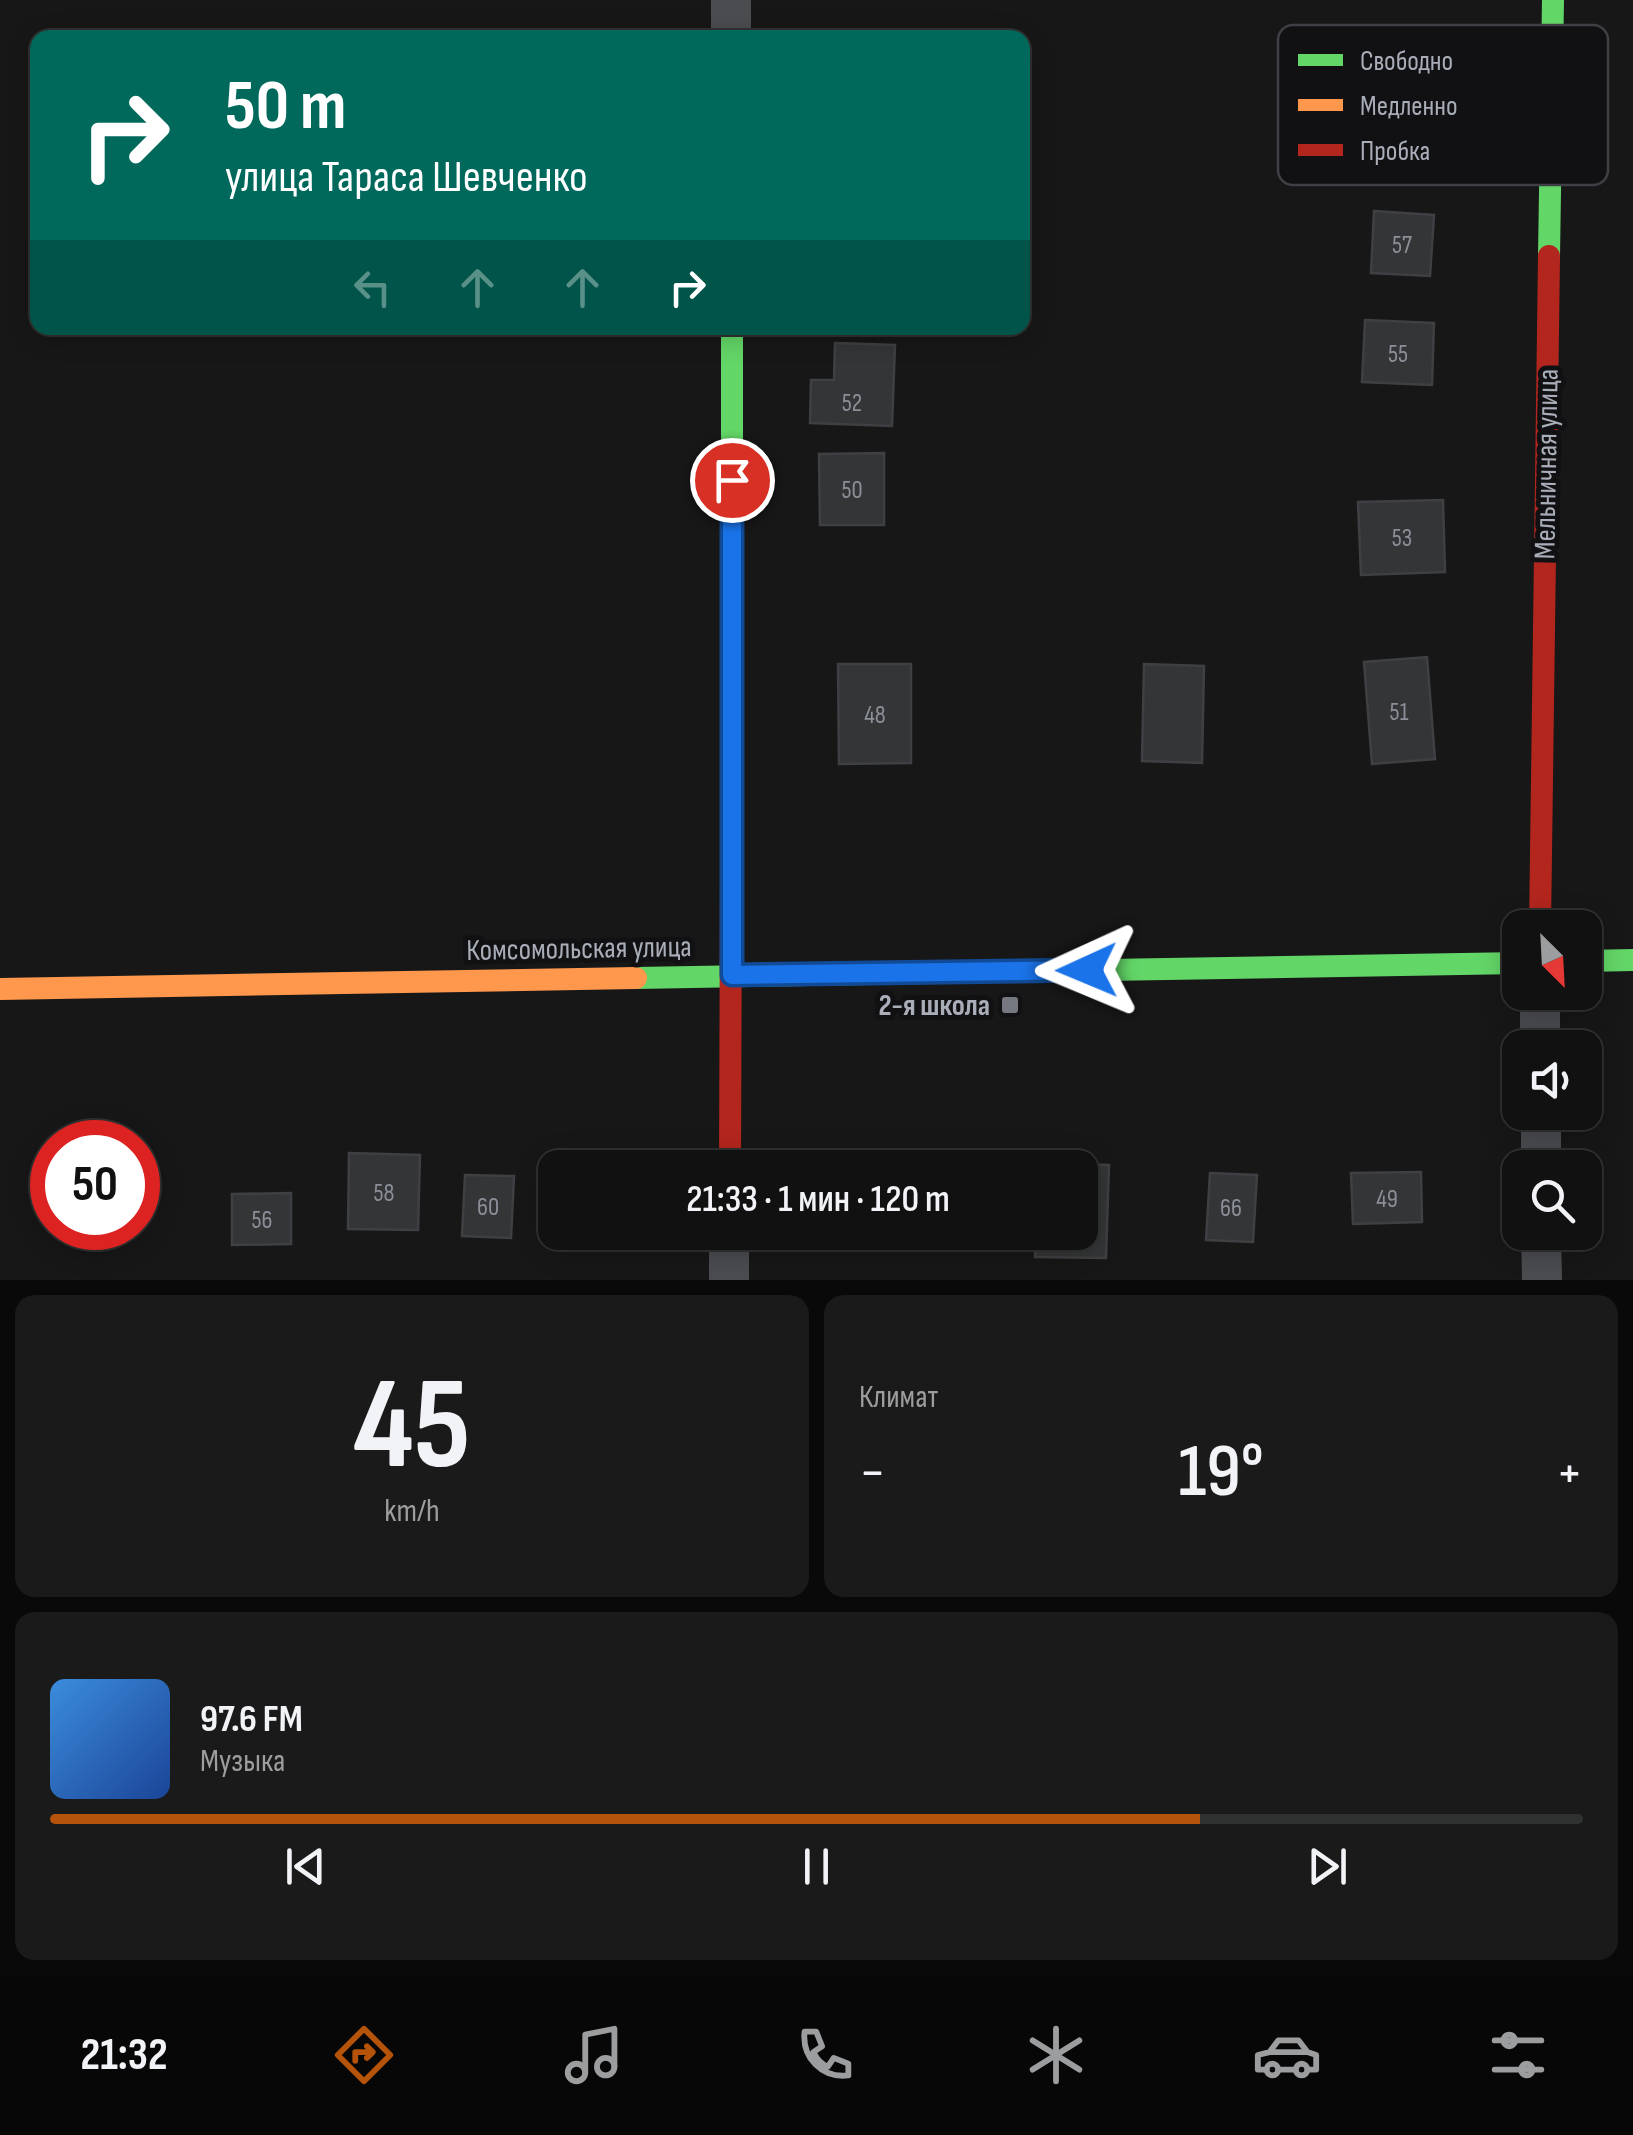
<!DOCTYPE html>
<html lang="ru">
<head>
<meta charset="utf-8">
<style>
  body { margin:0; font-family:"Sofia Sans Condensed",sans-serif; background:#1a1a1a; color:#f1f3f6; height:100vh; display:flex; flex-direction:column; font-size:38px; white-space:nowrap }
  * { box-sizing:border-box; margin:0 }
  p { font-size:32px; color:#9c9d9f }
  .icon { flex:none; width:55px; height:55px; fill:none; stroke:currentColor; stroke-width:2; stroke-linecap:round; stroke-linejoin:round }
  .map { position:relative; height:1280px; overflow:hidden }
  .panel { display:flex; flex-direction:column; gap:15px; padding:15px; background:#090909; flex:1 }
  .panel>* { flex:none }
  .guide { position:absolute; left:30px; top:30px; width:1000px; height:305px; border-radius:20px; box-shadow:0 5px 25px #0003,0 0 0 2px #303131; background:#00695c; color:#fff; overflow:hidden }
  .needle { width:65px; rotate:156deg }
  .controls { position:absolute; left:1502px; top:910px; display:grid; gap:20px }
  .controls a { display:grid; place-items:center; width:100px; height:100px; border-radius:20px; background:#111; box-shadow:0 5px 25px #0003,0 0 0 2px #303131; font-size:50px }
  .speed { position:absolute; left:30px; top:1120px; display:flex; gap:20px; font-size:50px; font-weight:700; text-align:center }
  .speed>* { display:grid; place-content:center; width:130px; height:130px; border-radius:50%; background:#111; box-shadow:0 5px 25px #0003,0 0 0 2px #303131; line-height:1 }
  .speed .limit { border:15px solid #d22; background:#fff; color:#111 }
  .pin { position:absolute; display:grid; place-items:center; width:85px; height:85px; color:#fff; margin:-42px; border:5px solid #fff; border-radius:50%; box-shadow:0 2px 10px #0007 }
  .me { position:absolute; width:110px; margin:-55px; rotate:269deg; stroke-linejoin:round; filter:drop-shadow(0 0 8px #0008) }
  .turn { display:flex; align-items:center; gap:35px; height:210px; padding:0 30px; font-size:45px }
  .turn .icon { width:130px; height:130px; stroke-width:2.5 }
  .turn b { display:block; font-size:70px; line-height:85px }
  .lanes { display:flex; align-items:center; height:95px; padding:0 30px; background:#0003; justify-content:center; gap:50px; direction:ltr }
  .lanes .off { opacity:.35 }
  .big { font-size:75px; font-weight:600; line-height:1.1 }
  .panel .card { flex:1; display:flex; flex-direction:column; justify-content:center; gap:15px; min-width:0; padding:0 35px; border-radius:20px; background:#1a1a1a }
  .panel .dial { align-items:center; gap:0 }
  .dial b { font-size:130px; line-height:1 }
  .song { display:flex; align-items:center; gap:30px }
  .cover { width:120px; height:120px; border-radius:15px; background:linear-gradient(135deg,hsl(210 70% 55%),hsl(220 70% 35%)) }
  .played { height:10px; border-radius:5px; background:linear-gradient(90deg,#b45309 75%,#303131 75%) }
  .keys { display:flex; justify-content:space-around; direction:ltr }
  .heat { display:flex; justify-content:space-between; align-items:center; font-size:55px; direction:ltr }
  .panel .tiles { flex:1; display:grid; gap:15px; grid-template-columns:1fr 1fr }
  .card:last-child { grid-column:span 2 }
  .trip { position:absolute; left:538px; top:1150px; width:560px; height:100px; border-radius:20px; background:#111; box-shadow:0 5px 25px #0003,0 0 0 2px #303131; font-weight:600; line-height:100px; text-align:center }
  .menu { display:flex; height:160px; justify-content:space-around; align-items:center; background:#070707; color:#9c9d9f }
  .menu .icon { width:70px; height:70px }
  .menu .active { color:#b45309 }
  .menu b { font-size:45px; color:#f1f3f6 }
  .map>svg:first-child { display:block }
  .building { fill:#343537; stroke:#3f4043; stroke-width:2.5 }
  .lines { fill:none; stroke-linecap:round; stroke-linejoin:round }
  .street { stroke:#4b4c50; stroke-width:40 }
  .fast { stroke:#63d668; stroke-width:22 }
  .slow { stroke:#ff974d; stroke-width:22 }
  .jam { stroke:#b3261e; stroke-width:22 }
  .route-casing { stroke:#114b97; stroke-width:25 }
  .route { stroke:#1a73e8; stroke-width:18 }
  .poi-dot { fill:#757880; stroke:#111113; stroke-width:4 }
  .labels { text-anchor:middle; stroke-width:10; stroke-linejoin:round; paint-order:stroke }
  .number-label { font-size:25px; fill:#8b8f98 }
  .street-label { font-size:30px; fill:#a8adb8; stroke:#111113 }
  .poi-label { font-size:30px; font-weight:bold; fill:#a8adb8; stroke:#111113; text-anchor:end }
  .key { fill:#111113; stroke:#3e4045; stroke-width:2.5 }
  .key-label { font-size:28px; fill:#a8adb8 }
</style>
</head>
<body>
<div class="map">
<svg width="1633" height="1280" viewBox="0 0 1633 1280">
  <rect width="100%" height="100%" fill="#171717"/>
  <g class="building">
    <polygon points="1374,211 1434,215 1430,276 1371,273"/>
    <polygon points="1365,320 1434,323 1432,385 1362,382"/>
    <polygon points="835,343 895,345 892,426 810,423 811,380 834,380"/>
    <polygon points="884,453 884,525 820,525 819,454"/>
    <polygon points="1443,500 1445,572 1361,575 1358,502"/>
    <polygon points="1427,657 1435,759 1372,764 1364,662"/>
    <polygon points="838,664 911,664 911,763 839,764"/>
    <polygon points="1144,664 1204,666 1202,763 1142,761"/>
    <polygon points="349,1153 420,1155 418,1230 348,1229"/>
    <polygon points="1038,1163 1109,1165 1106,1258 1035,1257 1036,1232 1080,1232 1080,1168 1038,1168"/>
    <polygon points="1421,1172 1422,1222 1353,1224 1351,1173"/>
    <polygon points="1210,1173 1257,1175 1253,1242 1206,1240"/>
    <polygon points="465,1175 514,1176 511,1238 462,1236"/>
    <polygon points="291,1193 291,1244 232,1245 232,1194"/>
  </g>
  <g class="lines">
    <g class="street">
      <polyline points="731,0 731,38"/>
      <polyline points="1540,992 1540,1048"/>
      <polyline points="1541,1112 1541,1168"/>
      <polyline points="1541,1232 1542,1280"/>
      <polyline points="729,1280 729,1232"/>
    </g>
    <g class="fast">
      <polyline points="1549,256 1553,0"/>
      <polyline points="732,328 732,595"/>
      <polyline points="1585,961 1633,960"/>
      <polyline points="636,978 1520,963"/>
    </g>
    <polyline class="slow" points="0,989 636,978"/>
    <g class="jam">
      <polyline points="1540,928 1549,256"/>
      <polyline points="730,1168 732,595"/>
    </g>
  </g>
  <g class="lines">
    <g class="route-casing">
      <polyline id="route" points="732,480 732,975 1087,970"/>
    </g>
    <use href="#route" class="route"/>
  </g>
  <rect class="poi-dot" x="1000" y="995" width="20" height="20" rx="5"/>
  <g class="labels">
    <g class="number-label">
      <text x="1402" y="253">57</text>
      <text x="1398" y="362">55</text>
      <text x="852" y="411">52</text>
      <text x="852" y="498">50</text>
      <text x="1402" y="546">53</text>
      <text x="1399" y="720">51</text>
      <text x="875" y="723">48</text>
      <text x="384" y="1201">58</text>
      <text x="1387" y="1207">49</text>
      <text x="488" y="1215">60</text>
      <text x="1231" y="1216">66</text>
      <text x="262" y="1228">56</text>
    </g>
    <g class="street-label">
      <text transform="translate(1546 464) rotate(-89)" y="10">Мельничная улица</text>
      <text transform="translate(579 948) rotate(-1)" y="10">Комсомольская улица</text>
    </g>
    <g class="poi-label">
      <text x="990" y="1015">2-я школа</text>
    </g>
  </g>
  <rect x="1278" y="25" width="330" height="160" rx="15" class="key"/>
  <rect x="1298" y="54" width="45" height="12" fill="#63d668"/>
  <rect x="1298" y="99" width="45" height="12" fill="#ff974d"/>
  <rect x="1298" y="144" width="45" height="12" fill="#b3261e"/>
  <g class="key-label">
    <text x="1360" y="70">Свободно</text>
    <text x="1360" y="115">Медленно</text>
    <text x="1360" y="160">Пробка</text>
  </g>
</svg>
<div class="controls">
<a><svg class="needle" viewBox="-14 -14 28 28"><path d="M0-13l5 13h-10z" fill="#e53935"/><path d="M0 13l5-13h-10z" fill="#9c9d9f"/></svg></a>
<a><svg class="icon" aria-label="sound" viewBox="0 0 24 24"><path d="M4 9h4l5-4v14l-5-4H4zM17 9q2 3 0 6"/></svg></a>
<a><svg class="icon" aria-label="search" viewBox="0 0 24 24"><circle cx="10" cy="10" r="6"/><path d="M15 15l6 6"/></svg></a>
</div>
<div class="speed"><div class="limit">50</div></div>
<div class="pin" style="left:732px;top:480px;background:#d93025"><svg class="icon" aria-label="arrive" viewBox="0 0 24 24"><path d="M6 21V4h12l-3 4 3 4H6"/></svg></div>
<svg class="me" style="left:1087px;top:970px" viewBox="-20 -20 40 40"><path d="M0-17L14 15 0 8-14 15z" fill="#1a73e8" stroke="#fff" stroke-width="4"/></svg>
<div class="trip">21:33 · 1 мин · 120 m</div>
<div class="guide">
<div class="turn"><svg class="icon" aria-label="right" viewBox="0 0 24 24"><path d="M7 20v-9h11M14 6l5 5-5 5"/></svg><div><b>50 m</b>улица Тараса Шевченко</div></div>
<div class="lanes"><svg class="icon off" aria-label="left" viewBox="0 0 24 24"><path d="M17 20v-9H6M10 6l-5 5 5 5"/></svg><svg class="icon off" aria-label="ahead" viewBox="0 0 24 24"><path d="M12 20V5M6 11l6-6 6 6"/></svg><svg class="icon off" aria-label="ahead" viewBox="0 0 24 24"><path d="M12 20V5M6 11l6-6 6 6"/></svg><svg class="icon" aria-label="right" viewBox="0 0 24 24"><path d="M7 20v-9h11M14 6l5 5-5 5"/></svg></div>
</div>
</div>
<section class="panel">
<div class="tiles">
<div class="card dial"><b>45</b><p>km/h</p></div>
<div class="card"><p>Климат</p>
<div class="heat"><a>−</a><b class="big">19°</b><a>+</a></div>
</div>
<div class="card">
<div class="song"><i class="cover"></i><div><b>97.6 FM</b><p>Музыка</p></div></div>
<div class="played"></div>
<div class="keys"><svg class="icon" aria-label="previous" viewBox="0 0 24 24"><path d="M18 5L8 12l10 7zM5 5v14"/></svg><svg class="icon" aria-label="pause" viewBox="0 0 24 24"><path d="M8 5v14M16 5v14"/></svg><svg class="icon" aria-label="next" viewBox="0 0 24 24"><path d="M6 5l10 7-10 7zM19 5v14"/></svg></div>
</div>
</div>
</section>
<nav class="menu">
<b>21:32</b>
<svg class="icon active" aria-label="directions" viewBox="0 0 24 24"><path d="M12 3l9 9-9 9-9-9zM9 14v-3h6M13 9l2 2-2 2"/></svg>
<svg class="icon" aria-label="music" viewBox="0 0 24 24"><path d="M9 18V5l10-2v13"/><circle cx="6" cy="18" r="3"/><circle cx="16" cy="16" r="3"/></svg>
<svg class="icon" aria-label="phone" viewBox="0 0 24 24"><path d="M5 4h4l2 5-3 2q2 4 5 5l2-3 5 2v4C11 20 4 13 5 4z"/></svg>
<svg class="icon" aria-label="climate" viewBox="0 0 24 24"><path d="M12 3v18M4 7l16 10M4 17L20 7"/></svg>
<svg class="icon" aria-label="car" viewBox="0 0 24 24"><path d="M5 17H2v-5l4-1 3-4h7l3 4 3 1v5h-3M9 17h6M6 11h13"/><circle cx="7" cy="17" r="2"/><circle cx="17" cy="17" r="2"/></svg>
<svg class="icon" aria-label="filters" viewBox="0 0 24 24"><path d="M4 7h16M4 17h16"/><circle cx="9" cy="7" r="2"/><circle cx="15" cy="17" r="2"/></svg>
</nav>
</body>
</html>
